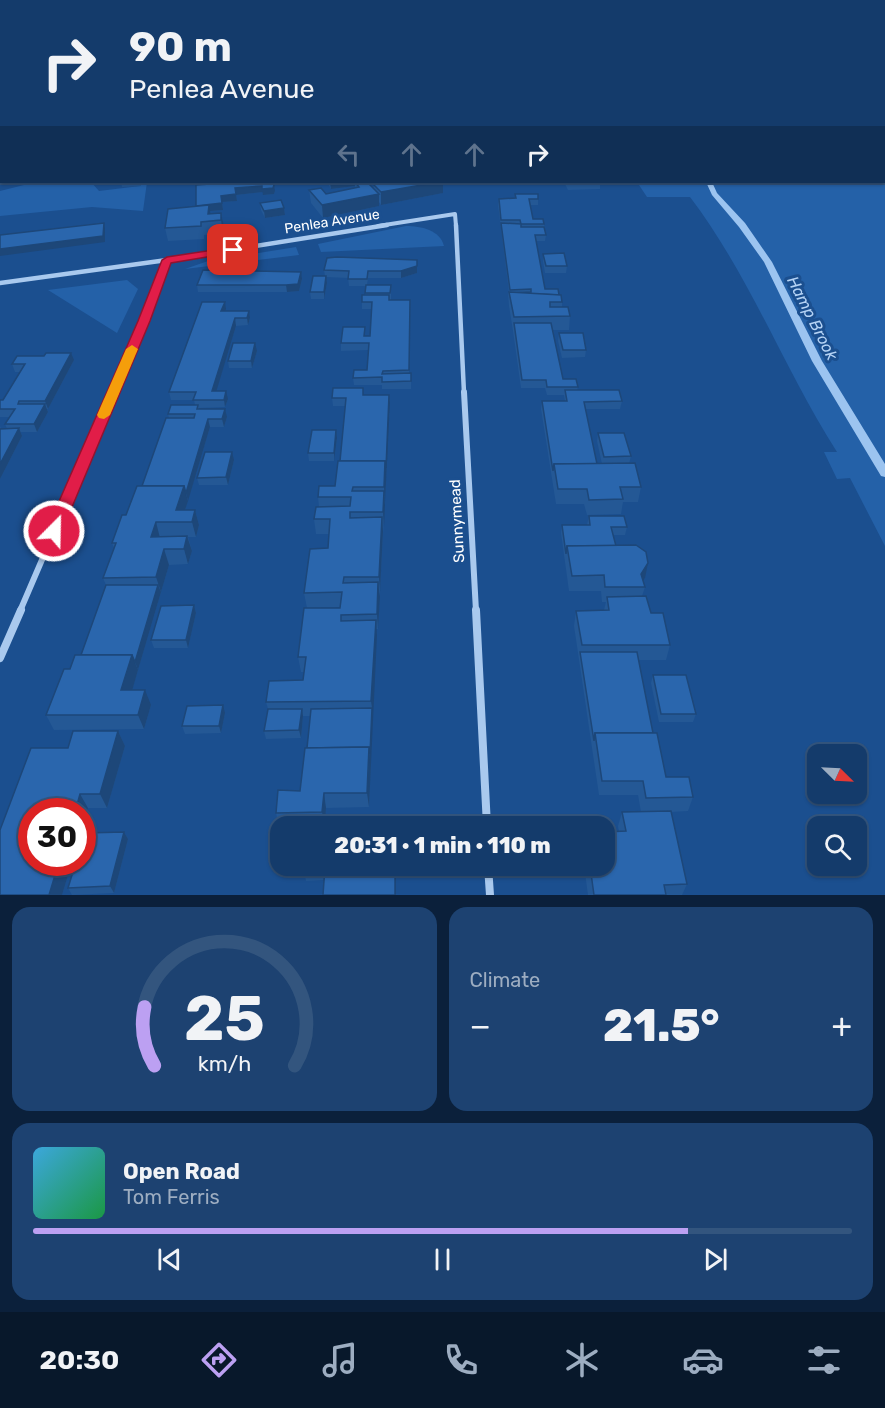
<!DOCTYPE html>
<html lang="en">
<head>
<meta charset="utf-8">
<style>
  body { margin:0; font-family:Rubik,sans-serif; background:#1d4271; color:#f1f3f6; height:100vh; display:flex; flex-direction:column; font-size:22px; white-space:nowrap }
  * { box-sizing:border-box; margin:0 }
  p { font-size:20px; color:#9dadc1 }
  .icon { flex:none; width:33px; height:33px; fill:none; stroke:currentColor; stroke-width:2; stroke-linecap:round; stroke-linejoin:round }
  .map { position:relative; height:895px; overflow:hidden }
  .drawer { display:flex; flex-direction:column; gap:12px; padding:12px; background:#0b203b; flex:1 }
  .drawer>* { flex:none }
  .hud { position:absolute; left:0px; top:0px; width:885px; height:183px; box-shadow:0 2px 4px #0004,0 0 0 2px #33557e; background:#143b6b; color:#f1f3f6; overflow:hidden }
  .needle { width:39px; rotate:114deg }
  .controls { position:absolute; left:807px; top:744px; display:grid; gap:12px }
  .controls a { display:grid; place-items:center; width:60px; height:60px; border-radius:12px; background:#143b6b; box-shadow:0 2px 4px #0004,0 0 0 2px #33557e; font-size:30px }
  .speed { position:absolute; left:18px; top:798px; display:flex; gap:12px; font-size:30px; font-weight:700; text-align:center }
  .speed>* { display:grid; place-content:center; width:78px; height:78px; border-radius:50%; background:#143b6b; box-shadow:0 2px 4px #0004,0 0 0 2px #33557e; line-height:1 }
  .speed .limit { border:9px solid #d22; background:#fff; color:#111 }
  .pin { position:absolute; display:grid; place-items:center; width:51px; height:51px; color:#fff; margin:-26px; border-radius:12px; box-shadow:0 3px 9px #0006 }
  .me { position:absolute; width:66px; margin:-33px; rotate:23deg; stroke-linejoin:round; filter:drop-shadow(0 0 4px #0008) }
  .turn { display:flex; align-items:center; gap:21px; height:126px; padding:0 30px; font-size:27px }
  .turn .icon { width:78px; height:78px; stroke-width:2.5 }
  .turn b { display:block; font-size:42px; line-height:51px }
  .lanes { display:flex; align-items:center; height:57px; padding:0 30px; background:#0003; justify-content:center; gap:30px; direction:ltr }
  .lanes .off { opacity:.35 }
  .big { font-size:45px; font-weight:800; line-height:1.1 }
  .drawer .tile { flex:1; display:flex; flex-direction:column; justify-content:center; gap:9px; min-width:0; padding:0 21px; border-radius:18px; background:#1d4271 }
  .drawer .dial { align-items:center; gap:0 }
  .dial svg { height:156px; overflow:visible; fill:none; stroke:#33557e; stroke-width:7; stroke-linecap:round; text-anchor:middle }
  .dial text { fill:#f1f3f6; stroke:none }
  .song { display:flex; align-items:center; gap:18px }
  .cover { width:72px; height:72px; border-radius:9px; background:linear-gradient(135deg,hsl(200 70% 55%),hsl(140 70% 35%)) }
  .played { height:6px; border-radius:3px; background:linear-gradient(90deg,#bca0f2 80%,#33557e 80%) }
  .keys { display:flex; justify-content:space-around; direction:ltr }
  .heat { display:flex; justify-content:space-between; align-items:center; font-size:33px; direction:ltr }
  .drawer .tiles { flex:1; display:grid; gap:12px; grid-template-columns:1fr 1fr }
  .tile:last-child { grid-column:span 2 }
  .trip { position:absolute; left:270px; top:816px; width:345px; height:60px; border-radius:18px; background:#143b6b; box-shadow:0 2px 4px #0004,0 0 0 2px #33557e; font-weight:800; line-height:60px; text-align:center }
  .menu { display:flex; height:96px; justify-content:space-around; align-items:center; background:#08182b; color:#9dadc1 }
  .menu .icon { width:42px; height:42px }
  .menu .on { color:#bca0f2 }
  .menu b { font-size:27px; color:#f1f3f6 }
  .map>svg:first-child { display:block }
  .green { fill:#2461a8 }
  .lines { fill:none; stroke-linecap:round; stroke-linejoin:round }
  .stream { fill:#9cc4f0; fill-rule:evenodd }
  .minor-far4 { stroke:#a9c9ee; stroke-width:3 }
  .minor-far3 { stroke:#a9c9ee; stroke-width:4 }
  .minor-far2 { stroke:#a9c9ee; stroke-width:4.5 }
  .minor-far1 { stroke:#a9c9ee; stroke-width:6 }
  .minor { stroke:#a9c9ee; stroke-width:8 }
  .wall { fill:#245895 }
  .shaded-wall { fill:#1d4779 }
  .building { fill:#2a66ad; stroke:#1d4779; stroke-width:1.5 }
  .route { fill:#e11d48; stroke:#92132f; stroke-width:1.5 }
  .slow { fill:#f59e0b }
  .labels { text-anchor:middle; stroke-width:6; stroke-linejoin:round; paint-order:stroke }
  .far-street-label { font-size:14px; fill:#fff; stroke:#1b4f8f }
  .street-label { font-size:15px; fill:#fff; stroke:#1b4f8f }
  .water-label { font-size:16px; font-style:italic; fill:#b5d3f5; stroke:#1b4f8f }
</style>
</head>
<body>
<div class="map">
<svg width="885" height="895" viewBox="0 0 885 895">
  <rect width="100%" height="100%" fill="#1b4f8f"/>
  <g class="green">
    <path d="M390,0H885V546L850,478L837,479L824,452H837C784,369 750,276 690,197H647L637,182H884V2Z"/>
    <polygon points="36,182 91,182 99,191 140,186 141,182 147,182 143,211 92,207 0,216 0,191"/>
    <path d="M406,226C421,226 440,230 444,246L321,252L318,244Z"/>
    <polygon points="296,247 299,255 185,269 208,261"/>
    <polygon points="127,280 138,289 117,333 48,290"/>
  </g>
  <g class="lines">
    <g class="stream">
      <polygon points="476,0 484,2 478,2"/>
      <rect x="884" y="76" width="1" height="4"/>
      <polygon points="706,182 712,182 717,193 745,223 772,262 822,361 885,464 885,477 881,476 812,361 764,262 739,227 712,195"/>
    </g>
    <polyline class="minor-far4" points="287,0 289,2"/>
    <polyline class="minor-far3" points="378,226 455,214 456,226"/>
    <g class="minor-far2">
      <polyline points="456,225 464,393"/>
      <polyline points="0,283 167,260 387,225"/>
      <polyline points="113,393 167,260"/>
    </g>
    <g class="minor-far1">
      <polyline points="464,392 476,611"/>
      <polyline points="20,611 114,392"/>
    </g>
    <g class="minor">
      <polyline points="476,610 487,826"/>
      <polyline points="0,658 21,610"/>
      <polyline points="488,866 490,895"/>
    </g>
  </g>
  <g class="wall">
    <polygon points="121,182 141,182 141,186 122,187"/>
    <polygon points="238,182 275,191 274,194 263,195 263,192 236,195 237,201 222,202 223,210 210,211 210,214 221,213 224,226 223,233 204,235 204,239 168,241 165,228 196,206"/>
    <polygon points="327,182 367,182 374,188 373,184 443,182 443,193 381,205 379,202 379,206 323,218 311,203 309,190 326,194 355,188 355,186 331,189"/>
    <polygon points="564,182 600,182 600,189 568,190"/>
    <polygon points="515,194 538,199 538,205 530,205 533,219 544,224 546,235 545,241 536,241 545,289 559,295 562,302 562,307 570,316 569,330 553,330 563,379 578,387 577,390 622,401 620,409 586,409 597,464 602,464 597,441 598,433 631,456 629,464 641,487 638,502 623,502 621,514 587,515 584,504 556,504 541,409 542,401 565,401 564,395 547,395 545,388 521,388 513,331 509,306 508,293 509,292 498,205 499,199 515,198"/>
    <polygon points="260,203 284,208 285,215 265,218 261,210"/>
    <polygon points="543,254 567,266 566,273 545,273 543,261"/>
    <polygon points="327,258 417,273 401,278 368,278 367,285 391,292 391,300 410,300 409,373 411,373 411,389 382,389 382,385 354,385 353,378 367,370 369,350 341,351 341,343 365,336 370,336 372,309 362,309 362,302 365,295 366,286 349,286 348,278 326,277 327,283 324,299 311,299 310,292 325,276 324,270"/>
    <polygon points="302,279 299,291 287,292 198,292 197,285"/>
    <polygon points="226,309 225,311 250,318 248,325 236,326 216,391 228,399 225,407 199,408 199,409 227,417 224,427 210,427 185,510 195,510 199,525 196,537 188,537 192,551 188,564 169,565 132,690 151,705 144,729 54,730 46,715 81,655 106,585 103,578 114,548 112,543 142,486 169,418 168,414 195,405 194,400 171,400 169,392"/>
    <polygon points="559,333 586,350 585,357 562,358 558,341"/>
    <polygon points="257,351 252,368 229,368 228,361"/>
    <polygon points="74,360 48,409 47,409 48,412 37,432 20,432 22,436 0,479 0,426 1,429 7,429 5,424 10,417 0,417 0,400 3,400 20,372 15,372 12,364"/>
    <polygon points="363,388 363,395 389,395 390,403 378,629 376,629 369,807 326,808 325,826 280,826 279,827 276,813 300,791 307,748 310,716 303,716 301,738 266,739 264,731 268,709 266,702 303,680 304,672 301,672 298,657 340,608 340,607 307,608 304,593 328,548 329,534 316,534 314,519 319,507 318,497 335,486 340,461 345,406 333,406 332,398"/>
    <polygon points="336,430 337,438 334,461 309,461 308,453"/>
    <polygon points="234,460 228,485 199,485 197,478"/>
    <polygon points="589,516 627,527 625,535 613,535 616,546 645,578 643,581 645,587 642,596 651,613 670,645 666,660 638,660 653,733 666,777 693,797 688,811 671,812 687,884 682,895 588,895 584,866 604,866 619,832 618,826 622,812 641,812 638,795 599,795 574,626 576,611 604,610 606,602 602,602 601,591 569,591 561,533 562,525 587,525"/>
    <polygon points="194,605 196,613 188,648 154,648 151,640"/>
    <polygon points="653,675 696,714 693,722 659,722 651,683"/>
    <polygon points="225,713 221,733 185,734 182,726"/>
    <polygon points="118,731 125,746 107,808 88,808 62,895 68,748"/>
    <polygon points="124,832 128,839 114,893 72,895 68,888"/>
    <polygon points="303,866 396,866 396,895 323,895 324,880 306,881"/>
  </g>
  <g class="shaded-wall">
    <polygon points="330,182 354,182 355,186 331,189"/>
    <polygon points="439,182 443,182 443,193 381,205 381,192"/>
    <polygon points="274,185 275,191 274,194 263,195 262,189"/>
    <polygon points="262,186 263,192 236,195 235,188"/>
    <polygon points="236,194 237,201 222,202 223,210 210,211 211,218 197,212 221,196"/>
    <polygon points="379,194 379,206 323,218 322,205"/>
    <polygon points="284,208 285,215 265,218 264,211"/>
    <polygon points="221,213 224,226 223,233 221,220"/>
    <polygon points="104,223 105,229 105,242 0,256 0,249"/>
    <polygon points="417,260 417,273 401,278 401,271"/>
    <polygon points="301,272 302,279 299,291 287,292 286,285"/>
    <polygon points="326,276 327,283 324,299 324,292"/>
    <polygon points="225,302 226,309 223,318 221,311"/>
    <polygon points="249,311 250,318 248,325 247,318"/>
    <polygon points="235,318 236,326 214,399 212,391"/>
    <polygon points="255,343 257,351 252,368 251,361"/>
    <polygon points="71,353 74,360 48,409 45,401"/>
    <polygon points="226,391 228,399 225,407 224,400"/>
    <polygon points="389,395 390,403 385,502 384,487"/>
    <polygon points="45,404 48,412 37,432 34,424"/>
    <polygon points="225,409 227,417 224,427 222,419"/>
    <polygon points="208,419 210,427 188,501 186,493"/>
    <polygon points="19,428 22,436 0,479 0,464"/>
    <polygon points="336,430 337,438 334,461 334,453"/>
    <polygon points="232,452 234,460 228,485 226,477"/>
    <polygon points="184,486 188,501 181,522 176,510"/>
    <polygon points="384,491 385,506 384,527 383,512"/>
    <polygon points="195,510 199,525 196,537 192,522"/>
    <polygon points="382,517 383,532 380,592 379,577"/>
    <polygon points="156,522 160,538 151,537"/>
    <polygon points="187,536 192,551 188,564 184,549"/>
    <polygon points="164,549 169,565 161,592 156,577"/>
    <polygon points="648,563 645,578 639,587 641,574"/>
    <polygon points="378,582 380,597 378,629 377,614"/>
    <polygon points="158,585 161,592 138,670 135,662"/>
    <polygon points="194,605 196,613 188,648 186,640"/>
    <polygon points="376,620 377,635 369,807 367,793 372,708 371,701"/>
    <polygon points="132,655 138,670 128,705 121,690"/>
    <polygon points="145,690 151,705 144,729 138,715"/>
    <polygon points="223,705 225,713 221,733 219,726"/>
    <polygon points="302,709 303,716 301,738 299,730"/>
    <polygon points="118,731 125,746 107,808 100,794"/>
    <polygon points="324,793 326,808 325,826 322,812"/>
    <polygon points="80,794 88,808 82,826 82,812 75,812"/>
    <polygon points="124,832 128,839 114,893 110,886"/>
    <polygon points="59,862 72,862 62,895 49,895"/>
    <polygon points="395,866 396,874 396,895 395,895"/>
  </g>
  <g class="building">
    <polygon points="47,0 70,0 69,2 46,2"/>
    <polygon points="139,0 162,0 162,2 138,2"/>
    <polygon points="222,0 247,0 249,2 224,2"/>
    <polygon points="322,0 357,0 358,2 323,2"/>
    <rect x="0" y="53" width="2" height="13"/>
    <polygon points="2,91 2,106 0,107 0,93"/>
    <polygon points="238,182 273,182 274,185 273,188 262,189 262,186 235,188 236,194 221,196 222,203 196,206 196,185"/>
    <polygon points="355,182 367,182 379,194 322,205 309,190 321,188 326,194 359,187"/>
    <polygon points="384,182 439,182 381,192 373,184"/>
    <polygon points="567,182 600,182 601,183 568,184"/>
    <polygon points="515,194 538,194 538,199 529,199 533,219 543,219 544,224 521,224 521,227 544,227 546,235 535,235 545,289 558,289 559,295 512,293 531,292 531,289 510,290 501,223 521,224 520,220 501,220 499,199 516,198"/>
    <polygon points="281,200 284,208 264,211 260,203"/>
    <polygon points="209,205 208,214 221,213 221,220 201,222 201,226 165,228 168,209"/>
    <polygon points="104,223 103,236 0,249 0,235"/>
    <polygon points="564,253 567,266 546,266 543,254"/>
    <polygon points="337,257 417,260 417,266 401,271 368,271 367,279 348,279 349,271 324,270 327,258"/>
    <polygon points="203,270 301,272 298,284 286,285 197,285"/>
    <polygon points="313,276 326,276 324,292 310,292"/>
    <polygon points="366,285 391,285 390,293 365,293"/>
    <polygon points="509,292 561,295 562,302 550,302 550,307 568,307 570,316 514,317"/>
    <polygon points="362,295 389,295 389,300 410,300 409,370 383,371 382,374 411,373 411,381 382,382 382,377 353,378 354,370 367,370 369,343 341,343 343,327 365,327 364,336 370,336 372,302 362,302"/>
    <polygon points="202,302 225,302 221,311 249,311 247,318 235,318 212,391 226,391 224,400 193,400 196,392 169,392"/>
    <polygon points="514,323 551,323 563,379 576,379 578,387 547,387 546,380 522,380"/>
    <polygon points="559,333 583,333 586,350 563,350"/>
    <polygon points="233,343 255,343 251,361 228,361"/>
    <polygon points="46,353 71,353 45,401 19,401 18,404 45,404 34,424 5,424 15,409 0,409 0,400 3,400 25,364 12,364 17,356 44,356"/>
    <polygon points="333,388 363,388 363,395 389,395 386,468 385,461 340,461 346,398 332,398"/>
    <polygon points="565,390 619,390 622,401 584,402 597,464 554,464 553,471 542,401 567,401"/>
    <polygon points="171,405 198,405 197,409 225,409 222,419 208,419 186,493 184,486 142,486 166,418 194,418 195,414 168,414"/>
    <polygon points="19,428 0,464 0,429"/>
    <polygon points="312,430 336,430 334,453 308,453"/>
    <polygon points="598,433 624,433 631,456 604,457"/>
    <polygon points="205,452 232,452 226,477 197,478"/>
    <polygon points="338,461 385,461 384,487 353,487 352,491 384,491 383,512 350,512 350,518 382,517 379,577 344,577 343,583 378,582 377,614 341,615 341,621 376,620 371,701 266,702 269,681 303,680 306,657 298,657 304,608 340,608 342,592 304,593 310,549 328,548 330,519 314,519 316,507 350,506 351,497 318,497 319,486 335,486"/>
    <polygon points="635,463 641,487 620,487 623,499 589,500 587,489 558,489 554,464"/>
    <polygon points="137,486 184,486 176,510 195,510 192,522 156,522 151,537 187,536 184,549 164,549 156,577 103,578 116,543 112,543 122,515 126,515"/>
    <polygon points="589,516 624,516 627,527 611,527 616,546 567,546 566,554 562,525 590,525"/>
    <polygon points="636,545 646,552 648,563 641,574 645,587 605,587 604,575 572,576 567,546"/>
    <polygon points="106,585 158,585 135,662 132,655 81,655"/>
    <polygon points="646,596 651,613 663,613 670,645 582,645 576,611 609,610 607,597"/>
    <polygon points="194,605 186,640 151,640 161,606"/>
    <polygon points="580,652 637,652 653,733 595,733 594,741"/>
    <polygon points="75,655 132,655 121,690 145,690 138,715 46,715 64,669 70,669"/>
    <polygon points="653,675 686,675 696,714 661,714"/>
    <polygon points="223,705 219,726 182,726 187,706"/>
    <polygon points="372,708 370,754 369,747 307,748 311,709"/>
    <polygon points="268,709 302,709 299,730 264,731"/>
    <polygon points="73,731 118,731 100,794 80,794 75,812 32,812 32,862 59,862 49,895 0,895 0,830 31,748 68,748"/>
    <polygon points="595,733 657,733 666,777 689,777 693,797 646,798 643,781 602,781"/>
    <polygon points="369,747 367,793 324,793 322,812 276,813 278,790 300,791 305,748"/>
    <polygon points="671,811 687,884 664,885 666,895 594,895 590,866 604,866 604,832 626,831 622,812"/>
    <polygon points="124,832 110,886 68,888 76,862 82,862 82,840 85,833"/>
    <polygon points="303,866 395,866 395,895 323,895 325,867 303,867"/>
  </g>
  <polygon class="route" points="233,247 237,247 237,252 171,263 150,321 62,531 59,535 49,535 46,531 138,321 162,260 167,257"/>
  <polygon class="slow" points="132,345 138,349 110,415 104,419 99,418 97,415 126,349"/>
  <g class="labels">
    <g class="far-street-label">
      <text transform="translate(332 221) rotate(-9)" y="5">Penlea Avenue</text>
    </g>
    <g class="street-label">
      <text transform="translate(457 521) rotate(-93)" y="5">Sunnymead</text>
    </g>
    <g class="water-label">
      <text transform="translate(813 318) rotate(63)" y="6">Hamp Brook</text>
    </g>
  </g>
</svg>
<div class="controls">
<a><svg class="needle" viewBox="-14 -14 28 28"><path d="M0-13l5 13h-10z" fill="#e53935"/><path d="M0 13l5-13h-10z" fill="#9dadc1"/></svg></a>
<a><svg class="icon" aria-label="search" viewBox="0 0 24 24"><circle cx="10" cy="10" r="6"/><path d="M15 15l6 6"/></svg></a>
</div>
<div class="speed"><div class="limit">30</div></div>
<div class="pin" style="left:233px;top:250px;background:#d93025"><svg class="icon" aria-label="arrive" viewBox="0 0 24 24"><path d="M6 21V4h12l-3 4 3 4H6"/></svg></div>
<svg class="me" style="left:54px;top:531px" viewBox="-20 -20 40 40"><circle r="17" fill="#e11d48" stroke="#fff" stroke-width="3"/><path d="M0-11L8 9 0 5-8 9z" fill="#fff"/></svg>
<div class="trip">20:31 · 1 min · 110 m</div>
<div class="hud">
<div class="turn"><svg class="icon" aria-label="right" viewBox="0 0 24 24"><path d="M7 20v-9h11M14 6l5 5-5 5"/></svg><div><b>90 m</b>Penlea Avenue</div></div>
<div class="lanes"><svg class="icon off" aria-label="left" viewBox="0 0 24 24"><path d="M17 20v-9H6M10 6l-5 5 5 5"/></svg><svg class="icon off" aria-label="ahead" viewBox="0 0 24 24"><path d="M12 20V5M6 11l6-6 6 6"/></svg><svg class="icon off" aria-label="ahead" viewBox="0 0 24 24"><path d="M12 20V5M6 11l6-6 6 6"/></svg><svg class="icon" aria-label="right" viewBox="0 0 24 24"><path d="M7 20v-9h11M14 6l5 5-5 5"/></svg></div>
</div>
</div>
<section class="drawer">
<div class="tiles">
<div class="tile dial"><svg viewBox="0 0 100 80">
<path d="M14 69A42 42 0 1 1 86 69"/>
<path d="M14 69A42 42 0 0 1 9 39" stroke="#bca0f2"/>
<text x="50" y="56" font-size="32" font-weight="700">25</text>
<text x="50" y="72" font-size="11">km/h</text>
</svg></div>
<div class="tile"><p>Climate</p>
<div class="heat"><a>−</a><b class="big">21.5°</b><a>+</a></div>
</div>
<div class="tile">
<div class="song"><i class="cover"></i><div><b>Open Road</b><p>Tom Ferris</p></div></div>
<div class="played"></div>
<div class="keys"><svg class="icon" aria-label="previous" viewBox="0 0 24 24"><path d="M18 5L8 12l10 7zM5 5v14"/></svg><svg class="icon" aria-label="pause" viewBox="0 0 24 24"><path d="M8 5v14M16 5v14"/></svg><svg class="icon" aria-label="next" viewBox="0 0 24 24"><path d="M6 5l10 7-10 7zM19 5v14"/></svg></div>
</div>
</div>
</section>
<nav class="menu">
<b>20:30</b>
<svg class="icon on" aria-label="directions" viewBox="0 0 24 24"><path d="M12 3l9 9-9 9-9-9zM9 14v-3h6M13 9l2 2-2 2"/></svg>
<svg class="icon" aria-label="music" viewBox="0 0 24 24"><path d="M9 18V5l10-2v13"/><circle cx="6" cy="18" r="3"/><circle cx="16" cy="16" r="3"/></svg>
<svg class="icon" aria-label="phone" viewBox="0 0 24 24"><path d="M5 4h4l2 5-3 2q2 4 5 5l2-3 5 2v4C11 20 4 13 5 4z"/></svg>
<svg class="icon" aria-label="climate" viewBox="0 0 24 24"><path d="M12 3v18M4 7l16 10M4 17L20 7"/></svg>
<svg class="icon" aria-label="car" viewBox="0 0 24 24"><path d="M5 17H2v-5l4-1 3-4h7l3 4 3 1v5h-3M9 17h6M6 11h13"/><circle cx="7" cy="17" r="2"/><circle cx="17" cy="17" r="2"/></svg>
<svg class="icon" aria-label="filters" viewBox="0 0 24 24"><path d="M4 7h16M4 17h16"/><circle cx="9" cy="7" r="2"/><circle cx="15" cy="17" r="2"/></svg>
</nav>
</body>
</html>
